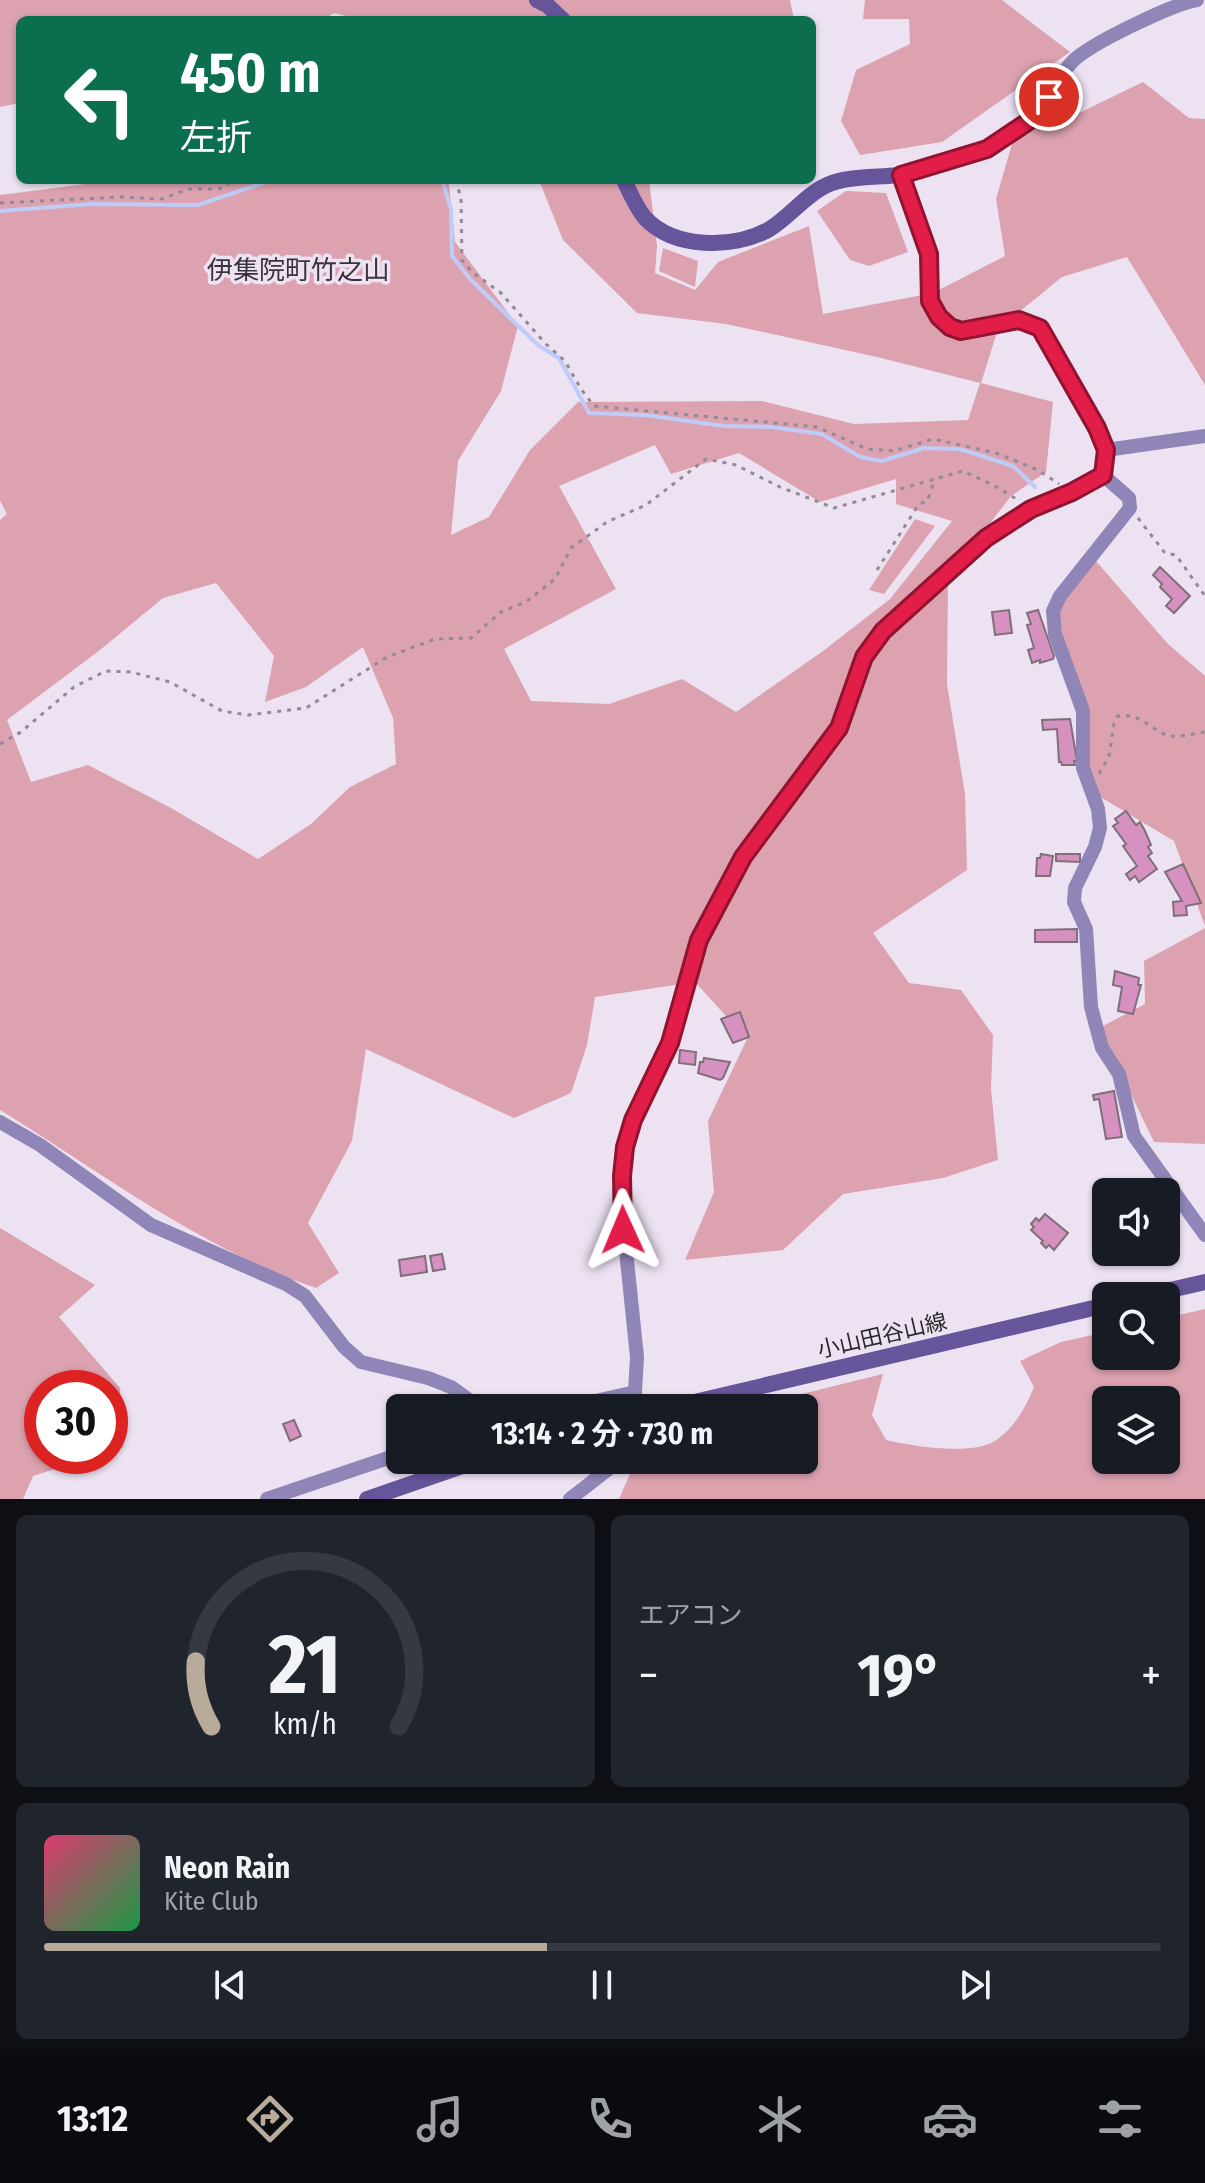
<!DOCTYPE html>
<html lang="ja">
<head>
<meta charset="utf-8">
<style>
  body { margin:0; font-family:"Fira Sans Condensed","Noto Sans JP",sans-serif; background:#20242c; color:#f1f3f6; height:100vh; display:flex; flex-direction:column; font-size:30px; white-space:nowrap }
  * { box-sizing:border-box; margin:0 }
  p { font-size:26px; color:#9ea1a6 }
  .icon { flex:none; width:44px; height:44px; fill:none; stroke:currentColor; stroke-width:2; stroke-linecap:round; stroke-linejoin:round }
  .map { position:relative; height:1499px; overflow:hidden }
  .drawer { display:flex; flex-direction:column; gap:16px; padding:16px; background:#0d0f14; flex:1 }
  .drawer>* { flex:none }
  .top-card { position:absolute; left:16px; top:16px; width:800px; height:168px; border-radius:12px; box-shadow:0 2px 6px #0004; background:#0b6e4f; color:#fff; overflow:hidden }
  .controls { position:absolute; left:1092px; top:1178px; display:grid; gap:16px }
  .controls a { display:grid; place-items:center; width:88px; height:88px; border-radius:12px; background:#171b24; box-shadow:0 2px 6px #0004; font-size:40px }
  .speed { position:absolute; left:24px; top:1370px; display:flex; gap:16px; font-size:40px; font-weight:700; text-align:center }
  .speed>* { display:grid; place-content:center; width:104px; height:104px; border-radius:50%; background:#171b24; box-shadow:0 2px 6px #0004; line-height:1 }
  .speed .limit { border:12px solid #d22; background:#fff; color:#111 }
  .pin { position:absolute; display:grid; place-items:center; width:68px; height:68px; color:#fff; margin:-34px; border:4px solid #fff; border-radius:50%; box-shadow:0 2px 8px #0007 }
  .me { position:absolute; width:88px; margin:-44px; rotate:359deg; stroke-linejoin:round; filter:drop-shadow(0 0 6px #0008) }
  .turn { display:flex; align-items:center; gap:28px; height:168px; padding:0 32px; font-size:36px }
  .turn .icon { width:104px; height:104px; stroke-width:2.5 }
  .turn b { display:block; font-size:56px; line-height:68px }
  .big { font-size:60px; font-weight:700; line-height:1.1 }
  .drawer .widget { flex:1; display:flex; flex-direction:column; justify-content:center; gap:12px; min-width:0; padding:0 28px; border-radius:12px; background:#20242c }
  .drawer .dial { align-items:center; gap:0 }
  .dial svg { height:208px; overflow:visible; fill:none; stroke:#363941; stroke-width:7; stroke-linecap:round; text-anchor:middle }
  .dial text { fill:#f1f3f6; stroke:none }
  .song { display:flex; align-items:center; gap:24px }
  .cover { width:96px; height:96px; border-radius:12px; background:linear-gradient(135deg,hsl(340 70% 55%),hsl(140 70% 35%)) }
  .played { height:8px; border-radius:4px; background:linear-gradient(90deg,#b8ab99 45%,#363941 45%) }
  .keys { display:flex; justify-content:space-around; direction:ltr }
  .heat { display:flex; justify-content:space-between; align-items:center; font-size:44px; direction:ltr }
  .drawer .tiles { flex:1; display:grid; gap:16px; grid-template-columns:1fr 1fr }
  .widget:last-child { grid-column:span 2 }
  .trip { position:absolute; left:386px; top:1394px; width:432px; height:80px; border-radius:12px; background:#171b24; box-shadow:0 2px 6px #0004; font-weight:700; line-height:80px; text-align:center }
  .menu { display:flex; height:128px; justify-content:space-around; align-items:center; background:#090b0e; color:#9ea1a6 }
  .menu .icon { width:56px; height:56px }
  .menu .active { color:#b8ab99 }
  .menu b { font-size:36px; color:#f1f3f6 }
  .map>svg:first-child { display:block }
  .green { fill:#dca2b0; fill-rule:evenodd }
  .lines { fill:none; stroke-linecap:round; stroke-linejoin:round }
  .stream { stroke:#beccf7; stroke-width:4 }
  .building { fill:#d691c0; stroke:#7e6f78; stroke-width:2 }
  .path { stroke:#928a95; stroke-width:3; stroke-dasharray:4 6; stroke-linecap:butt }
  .street { stroke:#8f85b6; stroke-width:14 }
  .secondary { stroke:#66559b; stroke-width:16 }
  .route-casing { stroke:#92132f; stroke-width:20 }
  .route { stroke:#e11d48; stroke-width:14 }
  .labels { text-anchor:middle; stroke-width:7; stroke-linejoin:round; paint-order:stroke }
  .street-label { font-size:22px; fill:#2a262c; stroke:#ede2f2 }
  .quarter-label { font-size:26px; fill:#3b323e; stroke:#ede2f2 }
</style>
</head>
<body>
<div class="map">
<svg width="1205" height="1499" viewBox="0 0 1205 1499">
  <rect width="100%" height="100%" fill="#ede2f2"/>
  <g class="green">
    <polygon points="0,0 790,0 794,20 362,20 334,13 323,20 20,20 20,103 0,107"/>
    <polygon points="865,0 1002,0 1070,52 942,142 860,155 841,121 856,70 910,44 909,19 863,19"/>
    <path d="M1143,82L1189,118L1205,119V385L1127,257L1062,277L998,329L981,383L1053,402L1046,472L1011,496L948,578L947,684L965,794L967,870L873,933L909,983L961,990L993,1035L991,1089L998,1160L943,1178L843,1194L783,1250L685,1260L714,1192L708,1121L747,1039L695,982L595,997L587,1045L571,1093L514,1118L366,1049L352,1141L308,1223L339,1273L316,1288C202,1249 102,1173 0,1110V520L7,514L0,501V195L117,180H445L449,185L455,242L518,326L501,391L458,461L451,535L489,517L530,450L578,402L762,401L854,424L968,420L980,383L877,357L726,324L637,313L563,240L539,180H649L657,246L655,273L695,290L718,262L809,226L823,314L933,293L1005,256L996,199L1014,137L1075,115ZM655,445L671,474L739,453L820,502L896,479V504L952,521L890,599L823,651L736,712L682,679L609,704L531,701L504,649L616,589L559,486ZM216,583L274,656L265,702L306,687L363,647L393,718L396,764L350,787L311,824L258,859L171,808L88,765L31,782L7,720L100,650L163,598Z"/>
    <polygon points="846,191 886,193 908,252 869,266 850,260 817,211"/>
    <polygon points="663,248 698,261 695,287 659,271"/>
    <polygon points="915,519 935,526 884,594 869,590"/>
    <polygon points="1096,561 1168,644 1205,676 1205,926 1174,841 1092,792 1076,702 1052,633 1057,591"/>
    <polygon points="1205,928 1205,1144 1154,1142 1099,1028 1145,1004 1144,961"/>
    <polygon points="0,1228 95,1285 59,1317 120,1388 123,1447 110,1451 110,1388 42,1388 42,1456 95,1456 33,1476 23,1499 0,1499"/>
    <path d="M1205,1309V1499H619L636,1460H804V1408H745L883,1374L872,1415L886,1440C913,1446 974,1457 998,1439C1015,1426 1026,1407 1034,1387L1020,1361L1061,1342L1106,1332V1356H1166V1318ZM1106,1400H1166V1460H1106Z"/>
  </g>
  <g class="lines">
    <g class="stream">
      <polyline points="442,180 451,209 452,256 470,279 539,346 559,358 589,413 645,415 724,426 771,427 822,434 860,457 882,461 924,448 960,449 1013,466 1035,487"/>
      <polyline points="0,211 91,204 198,205 272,180"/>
    </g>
  </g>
  <g class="building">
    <polygon points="1160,567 1190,596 1174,613 1166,606 1172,599 1160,587 1162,584 1153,575"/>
    <polygon points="1009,610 1012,633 995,635 992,612"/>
    <polygon points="1038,610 1054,656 1053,659 1040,663 1040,660 1032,663 1028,650 1034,648 1027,625 1031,624 1027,613"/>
    <polygon points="1070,719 1077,761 1074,761 1075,765 1062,765 1061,762 1059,762 1057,729 1043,730 1042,720"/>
    <polygon points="1126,811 1136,825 1140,822 1145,831 1151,845 1148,847 1152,853 1148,856 1157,869 1139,882 1135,876 1130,880 1126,874 1137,866 1123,846 1126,844 1113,826 1118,823 1115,819"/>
    <polygon points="1041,854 1053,856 1050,876 1036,876 1037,858 1040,858"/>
    <polygon points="1056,854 1080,854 1080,862 1056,861"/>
    <polygon points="1183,864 1201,903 1186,906 1187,915 1174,916 1173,902 1182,901 1165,872"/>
    <polygon points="1077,929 1077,942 1035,942 1035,930"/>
    <polygon points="1115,971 1139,978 1138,985 1141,985 1133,1014 1118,1011 1122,987 1113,985"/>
    <polygon points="740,1012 749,1037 733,1043 721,1019"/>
    <polygon points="680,1050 696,1052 695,1065 679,1063"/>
    <polygon points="704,1058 730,1062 723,1078 720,1080 698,1073 700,1062 703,1062"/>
    <polygon points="1114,1091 1122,1137 1106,1139 1099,1099 1094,1100 1093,1095"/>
    <polygon points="1045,1214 1068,1233 1054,1250 1049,1245 1046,1248 1041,1243 1043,1241 1031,1230 1034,1227 1031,1224 1036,1218 1039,1221"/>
    <polygon points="442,1254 445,1269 433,1271 430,1256"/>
    <polygon points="425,1256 427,1272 401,1276 399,1260"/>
    <polygon points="294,1420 301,1436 290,1441 283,1424"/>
  </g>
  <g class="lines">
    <g class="path">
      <polyline points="455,180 461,197 462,260 472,272 501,293 546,344 565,361 581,389 594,406 817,427 867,449 894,451 933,439 996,453 1038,470 1059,484"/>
      <polyline points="0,203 122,197 161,199 189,189 219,189 235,180"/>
      <polyline points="1138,518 1165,553 1176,555 1205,596"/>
      <polyline points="877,570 919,504 927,501 935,479"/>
      <polyline points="0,744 21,732 74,687 106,671 131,672 170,682 222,711 248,715 306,708 387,657 435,639 471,638 501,612 526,602 555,579 571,548 607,522 646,505 706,459 736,465 780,487 834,508 963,471 995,486 1018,500"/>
      <path d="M1099,774L1109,756L1114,723L1118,716C1137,712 1150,728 1166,735C1177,739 1194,733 1205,732"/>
    </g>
    <g class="street">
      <polyline points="1106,450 1205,436"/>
      <polyline points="1103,475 1129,498 1130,508 1060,596 1053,611 1055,634 1083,711 1083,768 1098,809 1100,828 1095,847 1075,888 1074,902 1086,929 1091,1007 1102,1048 1119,1074 1134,1136 1205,1235"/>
      <path d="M1103,475L1106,450L1097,428L1040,328L1019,320L961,331L950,327L939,317L930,301L929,254L901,175C945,162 994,154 1029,121C1047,104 1055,79 1072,62C1089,44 1173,4 1197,0"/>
      <polyline points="0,1122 40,1145 151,1225 286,1284 305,1296 344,1347 361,1362 428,1378 451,1387 480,1408"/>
      <polyline points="565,1408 635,1392"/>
      <polyline points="637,1408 635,1392 637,1357 622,1212 622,1176 625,1147 633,1120 670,1043 699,940 743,857 839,728 864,657 883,631 986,538 1031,509 1072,492 1103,475"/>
      <polyline points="267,1499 400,1454"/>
      <polyline points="570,1499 620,1460"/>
    </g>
    <g class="secondary">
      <polyline points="537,0 547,5 563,20"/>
      <path d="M624,180C630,193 636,207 645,218C674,249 733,249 768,230C789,218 805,195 827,185C845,176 881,177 901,175"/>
      <polyline points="1144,1296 1205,1282"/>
      <polyline points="669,1408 1106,1305"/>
      <polyline points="367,1499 480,1460"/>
    </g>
  </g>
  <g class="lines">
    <g class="route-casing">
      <polyline id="route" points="623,1230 622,1176 625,1147 633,1120 670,1043 699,940 743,857 839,728 864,657 883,631 986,538 1031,509 1072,492 1103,475 1106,450 1097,428 1040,328 1019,320 961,331 950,327 939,317 930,301 929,254 901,175 987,149 1029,121 1049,97"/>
    </g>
    <use href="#route" class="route"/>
  </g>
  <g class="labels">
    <g class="street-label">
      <text transform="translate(882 1335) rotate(-13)" y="8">小山田谷山線</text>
    </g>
    <g class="quarter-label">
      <text x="298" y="279">伊集院町竹之山</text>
    </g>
  </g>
</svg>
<div class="controls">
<a><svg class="icon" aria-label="sound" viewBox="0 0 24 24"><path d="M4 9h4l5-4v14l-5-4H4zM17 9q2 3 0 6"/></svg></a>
<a><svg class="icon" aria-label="search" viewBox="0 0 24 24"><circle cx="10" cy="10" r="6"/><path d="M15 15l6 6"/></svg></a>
<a><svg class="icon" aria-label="layers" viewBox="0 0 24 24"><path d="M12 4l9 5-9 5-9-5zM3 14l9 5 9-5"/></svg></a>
</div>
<div class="speed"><div class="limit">30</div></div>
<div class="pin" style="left:1049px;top:97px;background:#d93025"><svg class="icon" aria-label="arrive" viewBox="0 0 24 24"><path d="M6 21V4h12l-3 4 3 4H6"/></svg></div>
<svg class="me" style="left:623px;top:1230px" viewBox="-20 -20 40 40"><path d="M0-17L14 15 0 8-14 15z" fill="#e11d48" stroke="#fff" stroke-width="4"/></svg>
<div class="trip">13:14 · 2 分 · 730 m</div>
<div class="top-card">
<div class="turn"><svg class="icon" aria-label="left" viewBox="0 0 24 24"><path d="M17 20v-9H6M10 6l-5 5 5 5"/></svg><div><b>450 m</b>左折</div></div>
</div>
</div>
<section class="drawer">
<div class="tiles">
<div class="widget dial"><svg viewBox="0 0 100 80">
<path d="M14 69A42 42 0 1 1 86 69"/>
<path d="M14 69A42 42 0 0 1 8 44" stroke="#b8ab99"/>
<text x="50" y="56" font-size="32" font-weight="700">21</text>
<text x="50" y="72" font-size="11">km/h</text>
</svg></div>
<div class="widget"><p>エアコン</p>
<div class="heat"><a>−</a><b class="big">19°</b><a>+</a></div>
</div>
<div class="widget">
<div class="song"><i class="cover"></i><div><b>Neon Rain</b><p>Kite Club</p></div></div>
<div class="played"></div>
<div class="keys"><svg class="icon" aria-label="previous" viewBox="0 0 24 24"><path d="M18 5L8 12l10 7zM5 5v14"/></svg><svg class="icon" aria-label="pause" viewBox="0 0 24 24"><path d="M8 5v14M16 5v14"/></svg><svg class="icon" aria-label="next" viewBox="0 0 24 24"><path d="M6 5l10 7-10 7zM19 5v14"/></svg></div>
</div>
</div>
</section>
<nav class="menu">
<b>13:12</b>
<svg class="icon active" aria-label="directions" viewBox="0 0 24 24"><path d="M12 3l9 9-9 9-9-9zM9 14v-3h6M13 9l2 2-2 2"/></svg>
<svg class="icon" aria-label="music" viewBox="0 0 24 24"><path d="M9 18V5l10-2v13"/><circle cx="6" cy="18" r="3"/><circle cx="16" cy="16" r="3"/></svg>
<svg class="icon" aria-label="phone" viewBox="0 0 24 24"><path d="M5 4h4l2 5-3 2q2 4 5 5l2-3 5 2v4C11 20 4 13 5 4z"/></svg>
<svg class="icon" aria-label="climate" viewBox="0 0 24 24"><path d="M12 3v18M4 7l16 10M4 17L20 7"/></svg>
<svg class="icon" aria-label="car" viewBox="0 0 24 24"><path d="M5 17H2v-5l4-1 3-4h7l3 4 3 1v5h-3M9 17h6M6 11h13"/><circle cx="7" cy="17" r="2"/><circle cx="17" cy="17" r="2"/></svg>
<svg class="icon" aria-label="filters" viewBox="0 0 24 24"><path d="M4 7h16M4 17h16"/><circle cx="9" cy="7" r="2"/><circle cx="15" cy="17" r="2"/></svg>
</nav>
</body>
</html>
